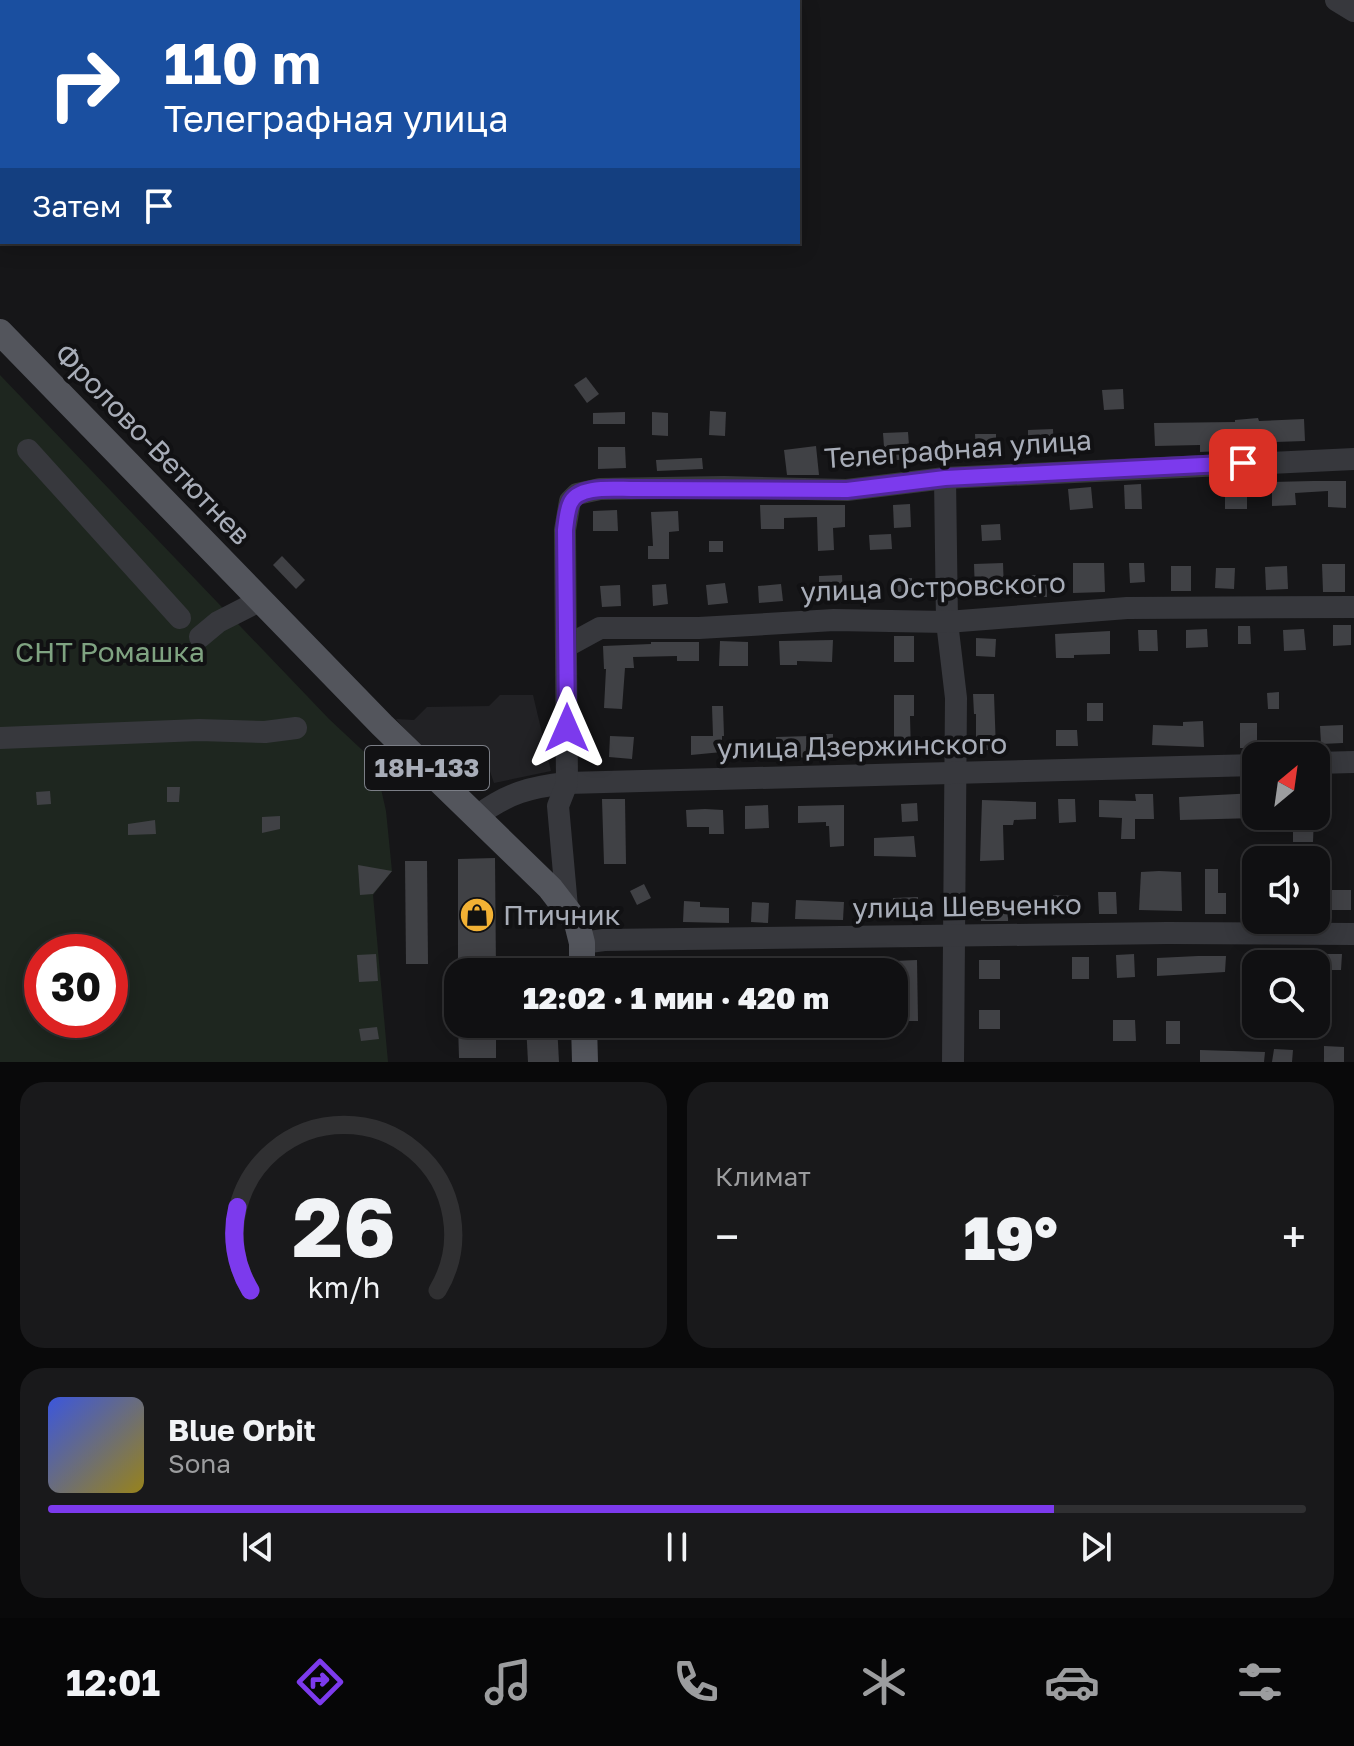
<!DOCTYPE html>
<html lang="ru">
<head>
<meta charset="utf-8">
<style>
  body { margin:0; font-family:"Golos Text",sans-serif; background:#19191b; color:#f1f3f6; height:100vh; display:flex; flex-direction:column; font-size:30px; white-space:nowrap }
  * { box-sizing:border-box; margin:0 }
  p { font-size:26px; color:#9c9d9f }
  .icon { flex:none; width:44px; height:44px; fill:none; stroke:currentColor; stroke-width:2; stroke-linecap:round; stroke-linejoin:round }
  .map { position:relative; height:1062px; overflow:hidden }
  .sheet { display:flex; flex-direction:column; gap:20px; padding:20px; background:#09090a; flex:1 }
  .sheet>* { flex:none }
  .guide { position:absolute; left:0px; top:0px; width:800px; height:244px; box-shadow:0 4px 20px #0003,0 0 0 2px #303032; background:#1a4fa0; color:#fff; overflow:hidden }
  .needle { width:52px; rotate:29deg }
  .controls { position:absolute; left:1242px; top:742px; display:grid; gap:16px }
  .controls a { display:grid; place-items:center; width:88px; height:88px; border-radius:16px; background:#101012; box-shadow:0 4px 20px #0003,0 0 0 2px #303032; font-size:40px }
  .speed { position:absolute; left:24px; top:934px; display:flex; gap:16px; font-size:40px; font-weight:700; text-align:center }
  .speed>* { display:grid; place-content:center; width:104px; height:104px; border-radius:50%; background:#101012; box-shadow:0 4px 20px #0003,0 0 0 2px #303032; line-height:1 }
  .speed .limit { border:12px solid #d22; background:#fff; color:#111 }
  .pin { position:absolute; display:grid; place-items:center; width:68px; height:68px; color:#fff; margin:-34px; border-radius:16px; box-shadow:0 4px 12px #0006 }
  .me { position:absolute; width:88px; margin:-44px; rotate:0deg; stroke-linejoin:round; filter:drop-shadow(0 0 6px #0008) }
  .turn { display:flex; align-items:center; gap:28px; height:168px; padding:0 32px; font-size:36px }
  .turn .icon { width:104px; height:104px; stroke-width:2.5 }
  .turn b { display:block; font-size:56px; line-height:68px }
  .then { display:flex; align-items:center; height:76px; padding:0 32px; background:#0003; gap:16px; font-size:30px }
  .big { font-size:60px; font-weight:800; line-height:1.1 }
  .sheet .tile { flex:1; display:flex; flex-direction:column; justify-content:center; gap:12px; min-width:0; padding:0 28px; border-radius:24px; background:#19191b }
  .sheet .dial { align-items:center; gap:0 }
  .dial svg { height:208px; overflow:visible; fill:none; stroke:#303032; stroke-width:7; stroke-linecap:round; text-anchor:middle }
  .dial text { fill:#f1f3f6; stroke:none }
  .song { display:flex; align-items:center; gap:24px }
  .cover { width:96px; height:96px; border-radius:12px; background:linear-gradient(135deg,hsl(230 70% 55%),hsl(50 70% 35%)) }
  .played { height:8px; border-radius:4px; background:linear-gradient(90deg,#7c3aed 80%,#303032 80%) }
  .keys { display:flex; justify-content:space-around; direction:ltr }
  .heat { display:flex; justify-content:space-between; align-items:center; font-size:44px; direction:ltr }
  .sheet .tiles { flex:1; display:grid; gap:20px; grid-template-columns:1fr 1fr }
  .tile:last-child { grid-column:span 2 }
  .trip { position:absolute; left:444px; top:958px; width:464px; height:80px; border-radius:24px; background:#101012; box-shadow:0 4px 20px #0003,0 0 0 2px #303032; font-weight:800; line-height:80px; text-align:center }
  .tab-bar { display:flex; height:128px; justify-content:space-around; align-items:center; background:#060607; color:#9c9d9f }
  .tab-bar .icon { width:56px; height:56px }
  .tab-bar .selected { color:#7c3aed }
  .tab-bar b { font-size:36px; color:#f1f3f6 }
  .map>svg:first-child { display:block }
  .built { fill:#222225 }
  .green { fill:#1e261f; fill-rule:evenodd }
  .building { fill:#404145 }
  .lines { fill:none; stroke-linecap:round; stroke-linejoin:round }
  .minor { stroke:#37383d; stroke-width:22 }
  .major { stroke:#53555c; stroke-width:26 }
  .route-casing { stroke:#51269a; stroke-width:20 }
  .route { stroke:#7c3aed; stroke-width:14 }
  .labels { text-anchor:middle; stroke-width:8; stroke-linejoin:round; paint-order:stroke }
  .shield { fill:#111113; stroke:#7b7e86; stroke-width:2 }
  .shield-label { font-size:26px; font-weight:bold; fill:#a8adb8 }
  .street-label { font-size:28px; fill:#a8adb8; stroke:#111113 }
  .park-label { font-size:28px; fill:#7fa381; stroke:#111113 }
  .poi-label { font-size:28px; fill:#a8adb8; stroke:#111113; text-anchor:start }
</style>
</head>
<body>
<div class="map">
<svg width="1354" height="1062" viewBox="0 0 1354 1062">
  <rect width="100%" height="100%" fill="#161618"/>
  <polygon class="built" points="500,695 533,695 551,771 494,783 488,765 480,750 466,746 420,747 396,719 414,720 427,707 489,706"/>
  <path class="green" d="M0,375L329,719L375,762L386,811L392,871L373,895L388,1062H0ZM42,952H110V1020H42Z"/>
  <g class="building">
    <polygon points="586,377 599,394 587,403 574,385"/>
    <polygon points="1123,389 1124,409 1104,410 1102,390"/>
    <polygon points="710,411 726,412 725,436 709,435"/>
    <polygon points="625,412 625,424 593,424 593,413"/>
    <polygon points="652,412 668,413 668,436 652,435"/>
    <polygon points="1258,418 1259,421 1304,419 1305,441 1275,442 1274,435 1220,438 1220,451 1200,452 1200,445 1155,446 1154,423 1235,422 1235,420"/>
    <polygon points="1053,429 1054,451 1028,452 1028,430"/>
    <polygon points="908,432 910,459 885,461 883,433"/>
    <polygon points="975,434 996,434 996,451 976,452"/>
    <polygon points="816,446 819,475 787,475 784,450"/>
    <polygon points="598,447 625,447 626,468 598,469"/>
    <polygon points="702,458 703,469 657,471 656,460"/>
    <polygon points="1313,481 1346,481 1346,508 1328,507 1328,491 1295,493 1296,505 1272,506 1272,482"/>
    <polygon points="1141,484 1142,509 1125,509 1124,485"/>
    <polygon points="1247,484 1247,509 1225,509 1225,485"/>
    <polygon points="1091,487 1093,508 1070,510 1068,489"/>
    <polygon points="910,504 911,527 894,528 893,505"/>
    <polygon points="760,505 845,505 845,527 833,528 834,550 818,551 817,517 784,518 784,529 761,529"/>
    <polygon points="617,510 618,531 593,531 593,511"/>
    <polygon points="678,511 679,531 669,532 669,559 648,559 648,546 653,546 651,512"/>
    <polygon points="1000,524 1001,540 982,541 981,525"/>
    <polygon points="891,534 892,549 870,550 869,535"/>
    <rect x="709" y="541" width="14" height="11"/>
    <polygon points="282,556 305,580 296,589 273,565"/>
    <polygon points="1003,563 1004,592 975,593 974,564"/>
    <polygon points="1073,563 1104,563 1105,592 1073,593"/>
    <polygon points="1129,563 1144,563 1145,582 1130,583"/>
    <polygon points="1322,564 1345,564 1345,592 1323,592"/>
    <rect x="1171" y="566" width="20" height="25"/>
    <polygon points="1287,566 1288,589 1266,590 1265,567"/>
    <polygon points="1216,568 1235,568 1234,589 1215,588"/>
    <polygon points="842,575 843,601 819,601 819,576"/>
    <rect x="1027" y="575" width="20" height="22"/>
    <polygon points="896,578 912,578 912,596 896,597"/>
    <polygon points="725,583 728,603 708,605 706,585"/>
    <polygon points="666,584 668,604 653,606 652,585"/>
    <polygon points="781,584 783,601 759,603 758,586"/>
    <polygon points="620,585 621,606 602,607 600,586"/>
    <polygon points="1333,625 1351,625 1351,645 1333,646"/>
    <polygon points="1238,626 1250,626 1251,644 1238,644"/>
    <polygon points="1207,629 1208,647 1186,648 1186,630"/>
    <polygon points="1304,629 1306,650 1284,651 1283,630"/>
    <polygon points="1138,630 1157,630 1158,651 1139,651"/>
    <polygon points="1110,631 1110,654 1074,655 1074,658 1056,658 1055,634"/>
    <rect x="894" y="636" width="20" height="26"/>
    <polygon points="976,638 996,639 995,657 976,656"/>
    <polygon points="833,640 832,662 797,661 797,665 780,665 779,641"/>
    <polygon points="720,641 748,642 748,666 719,666"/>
    <polygon points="651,642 699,642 699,661 677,661 677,656 633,657 634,668 625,668 622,709 604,708 606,669 604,669 603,646 651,644"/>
    <polygon points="1279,692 1279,709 1268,709 1267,693"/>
    <polygon points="973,694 994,694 996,750 976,750 976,714 974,714"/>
    <polygon points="894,695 914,695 914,716 910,716 911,754 894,754"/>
    <rect x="1087" y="703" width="16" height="18"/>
    <polygon points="712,706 723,706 724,736 713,736"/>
    <polygon points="1203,721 1204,747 1152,745 1153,725 1183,726 1183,722"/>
    <rect x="1240" y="723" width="17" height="25"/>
    <polygon points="1343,725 1343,743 1321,744 1320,726"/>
    <polygon points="1056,730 1077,730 1078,746 1056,746"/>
    <polygon points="810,734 833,734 833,758 777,757 776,737 810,736"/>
    <polygon points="610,736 634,737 632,759 609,757"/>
    <polygon points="691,736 722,736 722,752 691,755"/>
    <polygon points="167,787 180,787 179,802 167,802"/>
    <polygon points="50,791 51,804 37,805 36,792"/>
    <polygon points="1256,793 1256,818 1180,820 1179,797"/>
    <polygon points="1135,794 1153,794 1154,819 1135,819 1135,839 1121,839 1122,818 1099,817 1099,800 1136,801"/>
    <polygon points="602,799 625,799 626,864 604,864"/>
    <polygon points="1058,799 1075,799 1076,822 1059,823"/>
    <polygon points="982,800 1036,802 1036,819 1014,820 1013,825 1003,825 1004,860 980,861"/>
    <polygon points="917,803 918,821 902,822 901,804"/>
    <polygon points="768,805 769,828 745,829 745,806"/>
    <polygon points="844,805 844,846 830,847 829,826 826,826 826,822 798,823 798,806"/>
    <polygon points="705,809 723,810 724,834 709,834 709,827 687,827 686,810"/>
    <polygon points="280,816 280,829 262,833 262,817"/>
    <polygon points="1297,816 1314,816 1313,842 1293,842 1293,826 1297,826"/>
    <polygon points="155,820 156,834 128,835 128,824"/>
    <polygon points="914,836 916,857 874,856 874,838"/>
    <polygon points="495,858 496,972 458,972 458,859"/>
    <polygon points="405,861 427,861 428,964 406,964"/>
    <polygon points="358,865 392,871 373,894 360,895"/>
    <polygon points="1205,869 1218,869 1218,893 1226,893 1226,914 1205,914"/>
    <polygon points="1159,871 1181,872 1182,911 1139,910 1141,872"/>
    <polygon points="644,884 651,898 637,905 630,891"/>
    <rect x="1329" y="890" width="22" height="20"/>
    <polygon points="1098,892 1116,892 1117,914 1099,914"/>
    <polygon points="1053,895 1072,896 1071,914 1052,913"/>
    <polygon points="918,897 918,918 894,918 893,898"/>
    <rect x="981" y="899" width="27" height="22"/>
    <polygon points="796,900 844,902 843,920 795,919"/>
    <polygon points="684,901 700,902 700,907 729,908 729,923 683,922"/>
    <polygon points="752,902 769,903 768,923 751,922"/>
    <polygon points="376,954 378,981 359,982 357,955"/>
    <polygon points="1134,954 1135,977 1117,978 1116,955"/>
    <polygon points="1321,954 1342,954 1341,970 1321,970"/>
    <polygon points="1198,956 1226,956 1225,972 1157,976 1157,958"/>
    <rect x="1072" y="957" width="17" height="22"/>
    <polygon points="917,960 918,1021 898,1021 894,961"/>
    <rect x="979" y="960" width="21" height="19"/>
    <rect x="979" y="1010" width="21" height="19"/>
    <polygon points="1113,1020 1135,1020 1136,1041 1113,1041"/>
    <rect x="1166" y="1021" width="14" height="23"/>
    <polygon points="458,1024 496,1024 496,1058 459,1058"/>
    <polygon points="526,1024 557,1024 559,1062 528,1062"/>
    <polygon points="377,1027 379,1039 361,1041 359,1029"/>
    <polygon points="1324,1046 1344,1047 1344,1062 1324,1062"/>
    <polygon points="1274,1049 1293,1050 1292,1062 1272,1062"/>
    <polygon points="1200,1050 1265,1052 1264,1062 1200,1062"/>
  </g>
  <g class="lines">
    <g class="minor">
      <polyline points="1336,0 1354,11"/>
      <polyline points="30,2 32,0"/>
      <polyline points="0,32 2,30"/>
      <polyline points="28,450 180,618"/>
      <polyline points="945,478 947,622 956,698 953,1062"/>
      <polyline points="200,637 218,622 261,600"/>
      <polyline points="567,646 600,628 699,628 834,620 947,622 1127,608 1354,607"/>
      <polyline points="0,738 199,730 265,732 296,728"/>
      <polyline points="1316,763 1354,762"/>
      <path d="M477,816C508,793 530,787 567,783L1256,765"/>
      <polyline points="567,907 558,806 567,783 565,530 570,501 577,494 600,489 724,487 847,490 945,478 1354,459"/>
      <polyline points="582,943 604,940 1167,933 1354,934"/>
    </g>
    <g class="major">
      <polyline points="0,332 382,725 550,888 577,923 582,943 582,972"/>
      <polyline points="584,1024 585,1062"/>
    </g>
  </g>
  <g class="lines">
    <g class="route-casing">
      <path id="route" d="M567,728L565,530C566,522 567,511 570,504C577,485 614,489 631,489L847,490L945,478L1243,463"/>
    </g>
    <use href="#route" class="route"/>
  </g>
  <defs>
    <g id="shop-disc" transform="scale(1.8)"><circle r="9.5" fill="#f2b134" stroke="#111113"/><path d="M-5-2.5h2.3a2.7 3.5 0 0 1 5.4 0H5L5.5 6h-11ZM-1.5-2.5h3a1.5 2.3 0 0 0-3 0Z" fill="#111"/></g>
  </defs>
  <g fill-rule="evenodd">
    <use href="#shop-disc" x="477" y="915"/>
  </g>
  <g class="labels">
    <rect class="shield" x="365" y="746" width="124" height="44" rx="6"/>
    <g class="shield-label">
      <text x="427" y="777">18Н-133</text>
    </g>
    <g class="street-label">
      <text transform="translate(153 444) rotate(46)" y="10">Фролово-Ветютнев</text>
      <text transform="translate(958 449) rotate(-4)" y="10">Телеграфная улица</text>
      <text transform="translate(933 587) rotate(-2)" y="10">улица Островского</text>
      <text transform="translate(862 746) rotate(-1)" y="10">улица Дзержинского</text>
      <text transform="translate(967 906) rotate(-1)" y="10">улица Шевченко</text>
    </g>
    <g class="park-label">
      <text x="110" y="662">СНТ Ромашка</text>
    </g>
    <g class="poi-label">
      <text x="503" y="925">Птичник</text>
    </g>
  </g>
</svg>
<div class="controls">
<a><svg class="needle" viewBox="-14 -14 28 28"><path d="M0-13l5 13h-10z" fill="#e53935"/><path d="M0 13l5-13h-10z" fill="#9c9d9f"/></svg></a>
<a><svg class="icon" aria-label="sound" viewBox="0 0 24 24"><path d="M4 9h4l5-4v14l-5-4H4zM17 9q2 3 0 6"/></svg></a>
<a><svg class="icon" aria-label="search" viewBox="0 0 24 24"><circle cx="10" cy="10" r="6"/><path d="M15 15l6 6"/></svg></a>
</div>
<div class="speed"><div class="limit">30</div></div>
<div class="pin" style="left:1243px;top:463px;background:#d93025"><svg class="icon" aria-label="arrive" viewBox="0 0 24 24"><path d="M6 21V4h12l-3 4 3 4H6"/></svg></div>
<svg class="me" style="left:567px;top:728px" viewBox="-20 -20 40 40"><path d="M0-17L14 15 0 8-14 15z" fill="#7c3aed" stroke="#fff" stroke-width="4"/></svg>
<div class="trip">12:02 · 1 мин · 420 m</div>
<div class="guide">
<div class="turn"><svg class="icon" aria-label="right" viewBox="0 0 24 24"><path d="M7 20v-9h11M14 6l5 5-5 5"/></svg><div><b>110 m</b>Телеграфная улица</div></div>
<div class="then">Затем<svg class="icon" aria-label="arrive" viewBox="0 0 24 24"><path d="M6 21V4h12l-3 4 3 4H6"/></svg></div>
</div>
</div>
<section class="sheet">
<div class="tiles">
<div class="tile dial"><svg viewBox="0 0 100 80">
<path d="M14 69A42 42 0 1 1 86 69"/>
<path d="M14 69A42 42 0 0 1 9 37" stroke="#7c3aed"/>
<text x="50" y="56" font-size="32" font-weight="700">26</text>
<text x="50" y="72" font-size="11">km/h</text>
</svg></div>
<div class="tile"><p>Климат</p>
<div class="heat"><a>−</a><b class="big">19°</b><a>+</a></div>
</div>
<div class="tile">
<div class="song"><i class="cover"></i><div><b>Blue Orbit</b><p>Sona</p></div></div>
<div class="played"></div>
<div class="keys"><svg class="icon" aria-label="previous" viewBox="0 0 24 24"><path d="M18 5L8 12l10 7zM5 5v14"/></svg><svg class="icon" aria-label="pause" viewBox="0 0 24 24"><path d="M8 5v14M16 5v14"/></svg><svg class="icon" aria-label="next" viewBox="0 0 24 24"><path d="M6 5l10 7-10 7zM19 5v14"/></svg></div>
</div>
</div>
</section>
<nav class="tab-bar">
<b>12:01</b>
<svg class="icon selected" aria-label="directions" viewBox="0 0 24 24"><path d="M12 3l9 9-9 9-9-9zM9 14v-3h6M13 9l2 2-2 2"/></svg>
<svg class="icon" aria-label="music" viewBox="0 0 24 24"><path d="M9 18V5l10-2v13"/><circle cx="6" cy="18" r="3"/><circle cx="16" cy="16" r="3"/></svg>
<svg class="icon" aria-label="phone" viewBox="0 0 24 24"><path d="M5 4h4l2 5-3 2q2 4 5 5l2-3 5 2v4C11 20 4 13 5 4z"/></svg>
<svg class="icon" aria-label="climate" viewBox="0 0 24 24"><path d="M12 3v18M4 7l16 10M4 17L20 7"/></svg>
<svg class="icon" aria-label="car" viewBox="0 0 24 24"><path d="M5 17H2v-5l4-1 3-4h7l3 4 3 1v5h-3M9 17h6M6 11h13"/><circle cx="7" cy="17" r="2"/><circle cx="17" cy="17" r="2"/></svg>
<svg class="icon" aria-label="filters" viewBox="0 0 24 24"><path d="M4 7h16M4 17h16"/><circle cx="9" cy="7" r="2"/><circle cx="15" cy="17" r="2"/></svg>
</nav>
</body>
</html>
